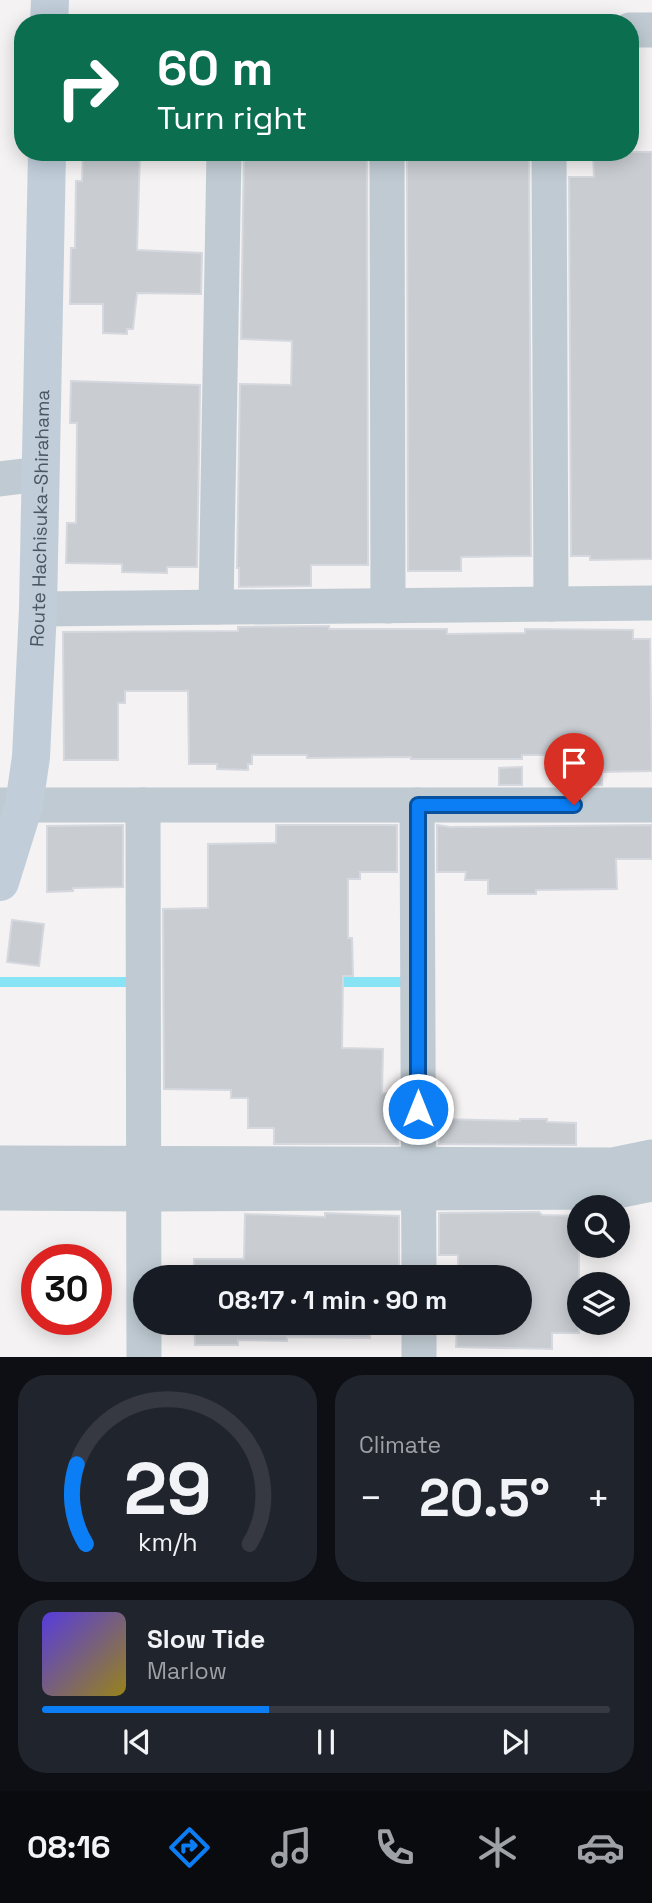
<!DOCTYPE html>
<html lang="en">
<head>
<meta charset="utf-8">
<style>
  body { margin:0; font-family:"Space Grotesk",sans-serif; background:#20242c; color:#f1f3f6; height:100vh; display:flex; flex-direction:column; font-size:26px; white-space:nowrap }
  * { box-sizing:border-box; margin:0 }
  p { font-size:23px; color:#9ea1a6 }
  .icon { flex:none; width:38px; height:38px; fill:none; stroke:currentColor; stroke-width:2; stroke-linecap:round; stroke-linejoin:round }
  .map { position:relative; height:1357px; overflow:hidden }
  .sheet { display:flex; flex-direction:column; gap:18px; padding:18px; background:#0d0f14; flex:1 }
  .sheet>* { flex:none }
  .hud { position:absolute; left:14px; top:14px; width:625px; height:147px; border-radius:28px; box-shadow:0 4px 18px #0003; background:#0b6e4f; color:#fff; overflow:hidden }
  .tools { position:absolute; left:567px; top:1195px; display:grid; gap:14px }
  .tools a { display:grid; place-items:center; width:63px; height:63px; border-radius:50%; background:#171b24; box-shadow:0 4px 18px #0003; font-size:35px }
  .speed { position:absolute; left:21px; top:1244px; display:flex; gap:14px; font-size:35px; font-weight:700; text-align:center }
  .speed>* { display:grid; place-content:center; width:91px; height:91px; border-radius:50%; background:#171b24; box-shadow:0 4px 18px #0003; line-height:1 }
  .speed .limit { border:10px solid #d22; background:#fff; color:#111 }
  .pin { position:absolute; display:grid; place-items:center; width:60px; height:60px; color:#fff; margin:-72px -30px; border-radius:50% 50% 50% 0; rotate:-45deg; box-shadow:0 0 7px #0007 }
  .pin .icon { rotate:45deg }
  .me { position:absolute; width:77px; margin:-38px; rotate:0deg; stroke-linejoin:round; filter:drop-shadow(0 0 5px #0008) }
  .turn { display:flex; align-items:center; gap:24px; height:147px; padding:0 28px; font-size:32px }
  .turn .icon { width:91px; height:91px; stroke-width:2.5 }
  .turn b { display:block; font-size:49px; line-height:60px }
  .big { font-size:52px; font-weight:700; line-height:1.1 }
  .sheet .card { flex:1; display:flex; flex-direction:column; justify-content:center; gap:10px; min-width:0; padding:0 24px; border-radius:28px; background:#20242c }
  .sheet .dial { align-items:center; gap:0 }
  .dial svg { height:182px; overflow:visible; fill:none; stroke:#363941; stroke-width:7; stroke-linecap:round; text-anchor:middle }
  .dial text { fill:#f1f3f6; stroke:none }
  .song { display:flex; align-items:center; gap:21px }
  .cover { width:84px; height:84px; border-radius:10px; background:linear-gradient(135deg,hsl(250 70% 55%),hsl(50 70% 35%)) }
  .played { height:7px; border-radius:4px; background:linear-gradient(90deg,#0b7df5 40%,#363941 40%) }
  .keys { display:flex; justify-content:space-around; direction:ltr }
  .heat { display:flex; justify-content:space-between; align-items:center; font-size:38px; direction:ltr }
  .sheet .tiles { flex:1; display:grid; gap:18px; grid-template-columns:1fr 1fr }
  .card:last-child { grid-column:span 2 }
  .trip { position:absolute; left:133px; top:1265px; width:399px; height:70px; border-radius:35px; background:#171b24; box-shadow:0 4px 18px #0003; font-weight:700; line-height:70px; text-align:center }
  .menu { display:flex; height:112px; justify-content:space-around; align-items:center; background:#090b0e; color:#9ea1a6 }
  .menu .icon { width:49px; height:49px }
  .menu .on { color:#0b7df5 }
  .menu b { font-size:32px; color:#f1f3f6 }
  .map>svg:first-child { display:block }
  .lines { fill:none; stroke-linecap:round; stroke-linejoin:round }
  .stream { stroke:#88e3f4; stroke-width:10 }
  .building { fill:#c9cdd2; stroke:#d5d8de; stroke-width:2 }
  .street { stroke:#bfcad2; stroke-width:35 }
  .secondary { stroke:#c1ceda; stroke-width:38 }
  .route-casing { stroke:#07519f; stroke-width:18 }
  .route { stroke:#0b7df5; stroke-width:12 }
  .labels { text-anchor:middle; stroke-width:5; stroke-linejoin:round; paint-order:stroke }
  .street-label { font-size:19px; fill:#485761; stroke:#fff }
</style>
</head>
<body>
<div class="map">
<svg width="652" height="1357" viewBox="0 0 652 1357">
  <rect width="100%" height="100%" fill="#f4f2f2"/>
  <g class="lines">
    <g class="stream">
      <polyline points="0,982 126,982"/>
      <polyline points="332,982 402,982"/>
    </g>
  </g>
  <g class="building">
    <polygon points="83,152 140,152 137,250 202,253 201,294 137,293 133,329 127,329 127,334 103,333 103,304 70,304 71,248 75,248 76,181 82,181"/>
    <polygon points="244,152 367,152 368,565 311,565 311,586 239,587 239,568 237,568 240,384 291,385 292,341 241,339"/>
    <polygon points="407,152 529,152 531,556 461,557 461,571 408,571"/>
    <polygon points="593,152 652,152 652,559 590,560 590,556 571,556 569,177 594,177"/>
    <polygon points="71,381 200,385 197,567 167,567 167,573 122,572 122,564 66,563 67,523 76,523 77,423 70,423"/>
    <polygon points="329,626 329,629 447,629 447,634 525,633 525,629 633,630 633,639 650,639 652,771 602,772 602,785 575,785 575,755 522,755 522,759 411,759 411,757 307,758 307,755 252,755 252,764 248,764 248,770 217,769 217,764 189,764 188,691 125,691 125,703 118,703 118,760 64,760 63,632 238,631 238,627"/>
    <polygon points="522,767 522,785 499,785 499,768"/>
    <polygon points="123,825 123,887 73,888 73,891 47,892 47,826"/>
    <polygon points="276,825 397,825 397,872 360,872 360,879 348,879 348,938 352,938 353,976 343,976 342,1048 383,1049 382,1093 398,1094 398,1144 274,1144 274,1128 248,1128 248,1098 231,1098 231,1090 164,1089 163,909 208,908 208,844 276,843"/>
    <polygon points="437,825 450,827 652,825 652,859 616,859 617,889 536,890 536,894 488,894 488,880 465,880 466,872 437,872"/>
    <polygon points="12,920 44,924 39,966 7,962"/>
    <polygon points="438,1119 520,1121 520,1119 547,1119 547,1122 576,1123 576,1145 439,1144"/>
    <polygon points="539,1212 542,1215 579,1216 579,1333 552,1333 552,1349 456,1347 457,1323 520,1323 520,1278 458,1278 458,1255 439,1255 439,1213"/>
    <polygon points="325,1213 399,1216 399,1272 377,1271 377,1278 194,1278 194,1259 244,1259 245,1214 325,1217"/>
    <polygon points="194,1323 377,1323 369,1325 370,1338 287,1337 287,1341 238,1340 238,1345 195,1345"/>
  </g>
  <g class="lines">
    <g class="street">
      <polyline points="630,30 652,30"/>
      <polyline points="387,152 388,606"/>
      <polyline points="549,152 551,604"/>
      <polyline points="0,479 40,474"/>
      <polyline points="216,607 224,152"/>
      <polyline points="38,609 652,603"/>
      <polyline points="0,805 652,805"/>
      <polyline points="143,805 144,1357"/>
      <polyline points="417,805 419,1278"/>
      <polyline points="0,1163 613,1165 652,1157"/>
      <polyline points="0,1193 144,1194 612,1192 652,1184"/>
      <polyline points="419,1323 419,1357"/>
    </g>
    <g class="secondary">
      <polyline points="49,23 50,0"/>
      <path id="s1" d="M0,882L24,805L31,757L38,609L47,152"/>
    </g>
  </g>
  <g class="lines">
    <g class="route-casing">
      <polyline id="route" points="418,1109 418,805 574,805"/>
    </g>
    <use href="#route" class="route"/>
  </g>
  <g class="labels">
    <g class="street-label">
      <text dy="7" stroke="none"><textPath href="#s1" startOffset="368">Route Hachisuka-Shirahama</textPath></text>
    </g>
  </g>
</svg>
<div class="tools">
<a><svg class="icon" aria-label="search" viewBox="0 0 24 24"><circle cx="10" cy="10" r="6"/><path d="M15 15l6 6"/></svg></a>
<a><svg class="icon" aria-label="layers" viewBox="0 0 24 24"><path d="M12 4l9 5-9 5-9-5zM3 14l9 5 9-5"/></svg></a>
</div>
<div class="speed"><div class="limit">30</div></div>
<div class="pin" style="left:574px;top:805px;background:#d93025"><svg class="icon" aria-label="arrive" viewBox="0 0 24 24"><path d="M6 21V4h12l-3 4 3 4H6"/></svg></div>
<svg class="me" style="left:418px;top:1109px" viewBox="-20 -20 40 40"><circle r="17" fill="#0b7df5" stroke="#fff" stroke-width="3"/><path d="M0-11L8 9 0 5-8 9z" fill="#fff"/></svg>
<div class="trip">08:17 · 1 min · 90 m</div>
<div class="hud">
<div class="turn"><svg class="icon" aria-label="right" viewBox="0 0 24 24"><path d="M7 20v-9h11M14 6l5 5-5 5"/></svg><div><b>60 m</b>Turn right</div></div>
</div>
</div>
<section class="sheet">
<div class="tiles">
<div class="card dial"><svg viewBox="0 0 100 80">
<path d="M14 69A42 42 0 1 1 86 69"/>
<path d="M14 69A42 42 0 0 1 10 34" stroke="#0b7df5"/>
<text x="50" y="56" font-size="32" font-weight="700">29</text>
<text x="50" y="72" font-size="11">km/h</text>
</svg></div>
<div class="card"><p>Climate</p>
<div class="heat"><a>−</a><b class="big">20.5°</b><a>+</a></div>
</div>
<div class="card">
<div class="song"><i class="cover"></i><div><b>Slow Tide</b><p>Marlow</p></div></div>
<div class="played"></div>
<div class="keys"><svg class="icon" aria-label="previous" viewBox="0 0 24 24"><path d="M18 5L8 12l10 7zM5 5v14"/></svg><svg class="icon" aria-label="pause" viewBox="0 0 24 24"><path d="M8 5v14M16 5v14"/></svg><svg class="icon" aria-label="next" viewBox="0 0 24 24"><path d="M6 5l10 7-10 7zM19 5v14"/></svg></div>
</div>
</div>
</section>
<nav class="menu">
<b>08:16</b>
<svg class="icon on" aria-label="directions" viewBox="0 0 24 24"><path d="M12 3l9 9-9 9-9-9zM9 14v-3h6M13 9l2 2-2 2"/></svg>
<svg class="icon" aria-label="music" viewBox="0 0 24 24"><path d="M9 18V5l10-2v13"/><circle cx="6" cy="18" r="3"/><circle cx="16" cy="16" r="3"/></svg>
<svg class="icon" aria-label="phone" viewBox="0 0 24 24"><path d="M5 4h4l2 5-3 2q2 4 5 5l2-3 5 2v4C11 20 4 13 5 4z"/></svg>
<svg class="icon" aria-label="climate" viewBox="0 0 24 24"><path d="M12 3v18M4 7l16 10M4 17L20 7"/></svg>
<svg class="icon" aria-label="car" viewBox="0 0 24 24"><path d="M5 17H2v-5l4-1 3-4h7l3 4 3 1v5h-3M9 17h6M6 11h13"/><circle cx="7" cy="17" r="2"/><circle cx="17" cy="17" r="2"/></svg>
</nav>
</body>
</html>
